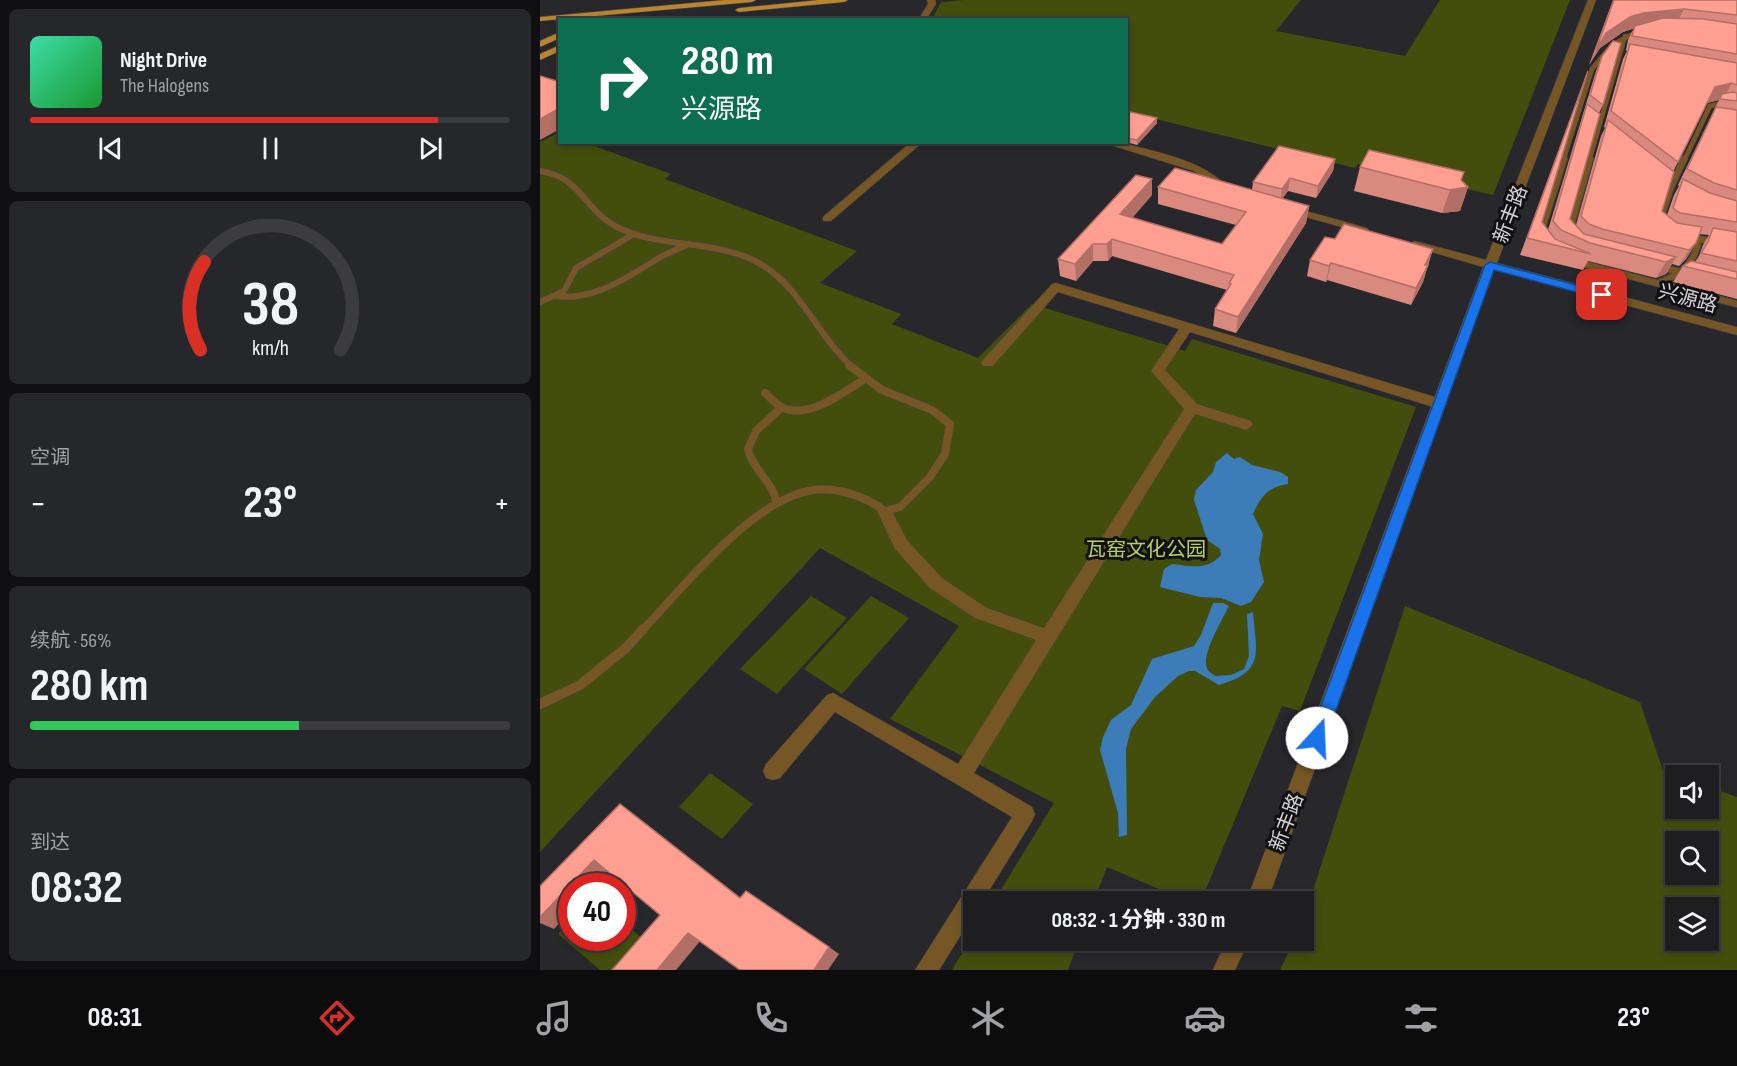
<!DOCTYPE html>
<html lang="zh">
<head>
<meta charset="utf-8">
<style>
  body { margin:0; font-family:"Sofia Sans Condensed","Noto Sans SC",sans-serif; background:#26272a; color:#f1f3f6; height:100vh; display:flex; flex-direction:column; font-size:22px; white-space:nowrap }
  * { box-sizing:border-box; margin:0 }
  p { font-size:20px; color:#a1a2a5 }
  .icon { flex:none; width:33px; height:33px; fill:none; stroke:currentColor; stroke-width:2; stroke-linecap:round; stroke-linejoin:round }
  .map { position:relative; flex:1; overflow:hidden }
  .side { display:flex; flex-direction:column; gap:9px; padding:9px; background:#101012; width:540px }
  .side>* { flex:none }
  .banner { position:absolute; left:18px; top:18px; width:570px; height:126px; border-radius:0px; box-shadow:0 3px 9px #0003,0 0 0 2px #3c3c3f; background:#0b6e4f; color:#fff; overflow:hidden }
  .tools { position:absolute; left:1125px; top:765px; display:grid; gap:12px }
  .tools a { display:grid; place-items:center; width:54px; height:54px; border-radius:0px; background:#1e1e21; box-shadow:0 3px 9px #0003,0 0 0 2px #3c3c3f; font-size:30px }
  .speed { position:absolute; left:18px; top:873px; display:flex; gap:12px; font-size:30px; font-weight:700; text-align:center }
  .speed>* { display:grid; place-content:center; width:78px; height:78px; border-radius:50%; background:#1e1e21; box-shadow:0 3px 9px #0003,0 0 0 2px #3c3c3f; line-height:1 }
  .speed .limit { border:9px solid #d22; background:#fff; color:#111 }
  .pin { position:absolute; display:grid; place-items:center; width:51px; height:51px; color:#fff; margin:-26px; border-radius:12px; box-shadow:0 3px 9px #0006 }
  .me { position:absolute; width:66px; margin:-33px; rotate:20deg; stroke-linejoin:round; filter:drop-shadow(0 0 4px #0008) }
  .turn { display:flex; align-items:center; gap:21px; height:126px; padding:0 24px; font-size:27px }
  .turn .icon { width:78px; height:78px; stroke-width:2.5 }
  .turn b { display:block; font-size:42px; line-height:51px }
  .big { font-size:45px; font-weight:700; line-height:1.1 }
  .side .tile { flex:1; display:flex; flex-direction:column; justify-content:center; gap:9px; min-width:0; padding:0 21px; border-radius:9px; background:#26272a }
  .side .dial { align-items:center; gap:0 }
  .dial svg { height:156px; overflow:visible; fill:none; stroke:#3c3c3f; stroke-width:7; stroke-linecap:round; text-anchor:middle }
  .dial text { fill:#f1f3f6; stroke:none }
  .song { display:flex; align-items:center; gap:18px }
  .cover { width:72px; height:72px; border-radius:9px; background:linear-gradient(135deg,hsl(160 70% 55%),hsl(130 70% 35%)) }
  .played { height:6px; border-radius:3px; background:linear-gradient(90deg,#d93025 85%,#3c3c3f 85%) }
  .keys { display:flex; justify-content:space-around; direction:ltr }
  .heat { display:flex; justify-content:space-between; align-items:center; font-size:33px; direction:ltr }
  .charge { height:9px; border-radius:4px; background:linear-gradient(90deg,#34c759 56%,#3c3c3f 0) }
  .trip { position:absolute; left:423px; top:891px; width:351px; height:60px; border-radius:0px; background:#1e1e21; box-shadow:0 3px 9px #0003,0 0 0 2px #3c3c3f; font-weight:700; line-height:60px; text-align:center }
  .menu { display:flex; height:96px; justify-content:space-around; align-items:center; background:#0c0c0d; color:#a1a2a5 }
  .menu .icon { width:42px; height:42px }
  .menu .on { color:#d93025 }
  .menu b { font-size:27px; color:#f1f3f6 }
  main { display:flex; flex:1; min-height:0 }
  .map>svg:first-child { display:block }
  .green { fill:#434e0d; fill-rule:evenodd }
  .water { fill:#3b7cb9 }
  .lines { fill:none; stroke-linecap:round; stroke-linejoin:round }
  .service-far3-casing { stroke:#444347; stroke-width:5 }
  .service-far2-casing { stroke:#444347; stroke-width:8 }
  .service-far1-casing { stroke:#444347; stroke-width:9 }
  .service-casing { stroke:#444347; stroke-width:11 }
  .minor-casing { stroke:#444347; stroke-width:1 }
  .tertiary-casing { stroke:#444347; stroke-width:1 }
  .primary-casing { stroke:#444347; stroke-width:1 }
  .service-far3 { stroke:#765624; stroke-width:4.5 }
  .service-far2 { stroke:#765624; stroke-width:6 }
  .service-far1 { stroke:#765624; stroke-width:8 }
  .service { stroke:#765624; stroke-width:10 }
  .minor { fill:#765624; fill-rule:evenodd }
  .tertiary { fill:#765624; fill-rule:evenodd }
  .primary { fill:#ba852e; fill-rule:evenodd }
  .wall { fill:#da897e; fill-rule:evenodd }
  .shaded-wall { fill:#b26f66 }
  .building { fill:#fe9f92; stroke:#b26f66; stroke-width:1.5 }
  .route { fill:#1a73e8; stroke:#114b97; stroke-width:1.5 }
  .labels { text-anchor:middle; stroke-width:6; stroke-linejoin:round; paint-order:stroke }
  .street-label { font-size:20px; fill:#d4d3d6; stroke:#111113 }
  .park-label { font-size:20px; fill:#bad25c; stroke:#111113 }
</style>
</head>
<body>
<main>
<section class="side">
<div class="tile">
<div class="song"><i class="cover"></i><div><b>Night Drive</b><p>The Halogens</p></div></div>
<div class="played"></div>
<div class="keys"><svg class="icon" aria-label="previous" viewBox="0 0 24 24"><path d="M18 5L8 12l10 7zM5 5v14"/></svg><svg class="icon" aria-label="pause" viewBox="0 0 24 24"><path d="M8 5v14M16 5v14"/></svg><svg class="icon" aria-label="next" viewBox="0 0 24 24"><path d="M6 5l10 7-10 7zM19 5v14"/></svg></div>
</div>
<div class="tile dial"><svg viewBox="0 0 100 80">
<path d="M14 69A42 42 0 1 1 86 69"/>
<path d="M14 69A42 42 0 0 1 16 24" stroke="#d93025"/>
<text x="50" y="56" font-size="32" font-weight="700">38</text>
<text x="50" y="72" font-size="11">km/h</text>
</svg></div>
<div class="tile"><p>空调</p>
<div class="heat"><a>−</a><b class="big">23°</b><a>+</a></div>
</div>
<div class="tile"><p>续航 · 56%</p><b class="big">280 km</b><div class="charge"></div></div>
<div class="tile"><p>到达</p><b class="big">08:32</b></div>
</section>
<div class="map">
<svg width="1197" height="970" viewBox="0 0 1197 970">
  <rect width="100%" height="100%" fill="#28282c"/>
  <g class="green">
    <polygon points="424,0 761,0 736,31 865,56 900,0 1030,0 953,195 818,164 815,168 587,112 586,20 392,19 401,2"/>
    <polygon points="18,133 20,142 46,143 131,174 125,179 317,251 280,283 361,314 352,324 438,358 492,304 645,351 652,339 876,407 760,711 742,706 661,901 647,901 567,867 554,901 454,901 514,803 350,719 419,626 280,548 0,852 0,142"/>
    <polygon points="271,596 307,618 237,694 200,669"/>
    <polygon points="331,596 369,618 302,694 264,669"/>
    <path d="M865,606L1100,702L1123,771L1135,776L1136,808H1168L1169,787L1197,797V970H740L754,941L764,940V918ZM1136,842H1168V874H1136ZM1136,908H1168V940H1136Z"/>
    <polygon points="170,773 213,804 182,839 139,807"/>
    <polygon points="31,918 32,938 82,938 83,922 101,937 73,970 60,970 18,934"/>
    <polygon points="433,935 434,940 539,941 528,970 412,970"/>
  </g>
  <g class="water">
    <path d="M687,453L694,459L700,457L712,465L740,472L748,477V484C728,487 721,496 713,514L723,534L719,560L724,582L711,602L701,606L681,598L660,597L620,587L624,569L632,564C651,566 667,571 681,555L680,549L667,540L654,500L656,490L673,472L676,462Z"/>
    <path d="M673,603H683L689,606C683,619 659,657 668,670C668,671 675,676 676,676L691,675L704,669L709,656L707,614L713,612C716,652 726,672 679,685L655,671H649L638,676L615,697L591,729L586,749L587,835L579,837L578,813L560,750L563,737L571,720L591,705L612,659L654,646L661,635Z"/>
  </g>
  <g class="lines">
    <g class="service-far3-casing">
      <g id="service-far3">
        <polyline points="1023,161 1052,69 1072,45 1100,30"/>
        <polyline points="1049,161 1085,36"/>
        <polyline points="1144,161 1170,106 1183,103 1197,106"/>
      </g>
    </g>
    <g class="service-far2-casing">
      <g id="service-far2">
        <path d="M0,171C41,177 43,208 75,226C119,249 173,239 217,262C260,285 276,334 311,366"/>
        <polyline points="1120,220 1131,187 1144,159"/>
        <polyline points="1030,229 1050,159"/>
        <polyline points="1001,232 1024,159"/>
        <polyline points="1148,237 1175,242"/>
        <polyline points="1036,262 1197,304"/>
        <polyline points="1120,267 1149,274"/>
        <path d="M1118,283C1142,274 1154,265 1159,239"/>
        <path d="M13,296C53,301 81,281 114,261C124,254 137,250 148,244"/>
        <polyline points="0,302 24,291 36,268 94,234"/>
      </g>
    </g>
    <g class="service-far1-casing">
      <g id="service-far1">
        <path d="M225,393C231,398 236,405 243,408C271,419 303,392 325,379"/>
        <path d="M236,504C236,484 212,470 208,449L216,431L242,407"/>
        <path d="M102,631C142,588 210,503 268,491C294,486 324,495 345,511L360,507L390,477L405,454L410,424L392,410L342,390L309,365"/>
      </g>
    </g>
    <g class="service-casing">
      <polyline id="service" points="0,704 40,685 86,648 103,629"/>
    </g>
    <g class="minor-casing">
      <g id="minor">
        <polygon points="387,0 395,0 396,4 386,20 378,20 388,4"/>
        <polygon points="371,142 383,142 291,221 283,221 283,217"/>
        <path d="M579,142C618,153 663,159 691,190L686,193L682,192L654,171L564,143Z"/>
        <polygon points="748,206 827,228 829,230 823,233 744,211 742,209"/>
        <polygon points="875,241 954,262 956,265 950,269 871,246 869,244"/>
        <polygon points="516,283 905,400 907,404 900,409 650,332 625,370 657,404 711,421 713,425 706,430 655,414 434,773 492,807 495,814 492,821 442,902 434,902 434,914 399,970 375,970 472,817 295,712 240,778 233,780 226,778 223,771 226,764 287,695 293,693 418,764 496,640 435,618 390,588 355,549 337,511 340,507 350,507 367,540 402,578 447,608 504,628 644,409 611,371 639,329 518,292 453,366 443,366 441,363 443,360 512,284"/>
      </g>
    </g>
    <g class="tertiary-casing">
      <g id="tertiary">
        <polygon points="1048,0 1056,0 957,263 1197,327 1197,335 954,270 727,902 706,902 944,265"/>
        <polygon points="687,940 709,940 695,970 673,970"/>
      </g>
    </g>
    <g class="primary-casing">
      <g id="primary">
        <polygon points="185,0 216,0 212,2 0,21 0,17"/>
        <polygon points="279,0 308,0 304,2 199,12 195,10 199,8"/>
        <polygon points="20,32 20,38 0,47 0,41"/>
        <polygon points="20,45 20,51 0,60 0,54"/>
      </g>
    </g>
    <use href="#service-far3" class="service-far3"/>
    <use href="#service-far2" class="service-far2"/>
    <use href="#service-far1" class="service-far1"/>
    <use href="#service" class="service"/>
    <use href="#minor" class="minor"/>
    <use href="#tertiary" class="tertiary"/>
    <use href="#primary" class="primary"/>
  </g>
  <g class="wall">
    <path d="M1073,0H1197V299L1133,282L1143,266L1155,262L1159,256L1163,245L1169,235L1159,234L1156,243L1146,259L1139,266L1132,264L1126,274L1116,278L1048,261L1043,270L980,255L1048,71L1002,222L1008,230L1056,71L1062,56L1063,105L1059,113L1030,219L1036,225L1061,136L1065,128L1064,127L1083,59L1087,51L1086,50L1088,40L1094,28L1083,32L1060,48L1049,65ZM1179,100L1138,185L1139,186L1134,195L1127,215L1122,211L1133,172L1167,103Z"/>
    <polygon points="586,111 617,123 597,145 586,142"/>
    <polygon points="795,159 793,171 776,198 748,191 742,199 769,206 766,223 696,333 673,326 675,309 687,290 572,256 568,261 553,261 536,281 520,276 518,259 612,195 592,218 682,244 696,225 618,204 618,187 712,190 713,182"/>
    <polygon points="820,167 921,181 928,187 920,211 902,213 814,191"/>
    <polygon points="795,239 893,249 883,282 871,305 787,280 786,282 767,276 770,260"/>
  </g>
  <g class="shaded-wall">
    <polygon points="1144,9 1137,23 1096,28 1083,32 1060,48 1049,65 1056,50 1066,33 1090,17 1103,13"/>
    <polygon points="1192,83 1183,99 1182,94 1179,100 1167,103 1175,87"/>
    <polygon points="20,108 20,129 0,140 0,119"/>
    <polygon points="617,118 617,123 597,145 597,140"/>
    <polygon points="795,159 793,171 776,198 778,186"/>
    <polygon points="924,172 919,188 928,187 920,211 902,213 910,190"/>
    <polygon points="750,178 748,191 740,202 742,189"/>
    <polygon points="612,179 612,195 581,231 580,214"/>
    <polygon points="769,206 766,223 696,333 698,317"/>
    <polygon points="572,239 572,256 568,261 567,244"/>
    <polygon points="1156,243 1146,259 1139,266 1149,250"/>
    <polygon points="553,244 553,261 536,281 535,264"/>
    <polygon points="893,249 887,265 885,265"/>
    <polygon points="1136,257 1126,274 1116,278 1126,262"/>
    <polygon points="791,263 787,280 786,282 789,266"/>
    <polygon points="888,265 883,282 871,305 876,288"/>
    <polygon points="80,804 94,814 211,906 200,898"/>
    <polygon points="54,860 69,869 53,886 32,886 32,909 14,929 0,923 0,917"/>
    <polygon points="148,933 161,940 136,970 117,970"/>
    <polygon points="289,947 299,954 288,970 274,970"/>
  </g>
  <g class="building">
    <polygon points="1074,0 1197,0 1197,15 1144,9 1103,13 1090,17 1066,33 1056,50"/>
    <polygon points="1123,18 1164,19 1197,24 1197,54 1092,36 1095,26"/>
    <polygon points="1073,41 1081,43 1063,105 1050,95 1062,56"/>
    <polygon points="1090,44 1197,63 1197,85 1192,83 1175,87 1138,162 1071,111"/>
    <polygon points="1048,71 1002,222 1015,239 1051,254 987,238"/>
    <polygon points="0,76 20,82 20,108 0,119"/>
    <polygon points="1192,92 1197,93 1197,101 1180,99 1182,94"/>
    <polygon points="1047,104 1060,114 1030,219 1044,234 1136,257 1126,262 1050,243 1021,230 1013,221"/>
    <polygon points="1176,107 1197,110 1197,190 1174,183 1147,169"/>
    <polygon points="586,111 617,118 597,140 586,138"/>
    <polygon points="1068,120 1134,172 1122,211 1137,223 1162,227 1156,243 1149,250 1062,229 1049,224 1041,216"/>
    <polygon points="739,146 795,159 778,186 750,178 742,189 713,182"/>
    <polygon points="829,150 924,172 921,180 928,187 910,190 820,167"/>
    <polygon points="635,168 769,206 698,317 675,309 691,284 689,283 694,275 572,239 567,244 553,244 535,264 518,259 596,175 612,179 580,214 682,244 706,212 618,187"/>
    <polygon points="1143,179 1170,193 1197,201 1197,222 1140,213 1133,208"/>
    <polygon points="804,224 893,249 885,265 888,265 876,288 791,263 789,266 770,260 785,237 795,239"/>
    <polygon points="1173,228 1197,232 1197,261 1161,253 1168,242"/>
    <polygon points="1151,261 1197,272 1197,279 1143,266"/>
    <polygon points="80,804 200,898 206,891 289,947 274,970 200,970 148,933 117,970 72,970 120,915 54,860 0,917 0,886"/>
  </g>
  <polygon class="route" points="950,262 1066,293 1068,295 1062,299 954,270 786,738 783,744 777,746 771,744 769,738 945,265"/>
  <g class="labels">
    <g class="street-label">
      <text transform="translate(970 214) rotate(-69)" y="7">新丰路</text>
      <text transform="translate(1148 298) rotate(15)" y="7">兴源路</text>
      <text transform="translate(746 822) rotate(-69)" y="7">新丰路</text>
    </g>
    <g class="park-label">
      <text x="606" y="556">瓦窑文化公园</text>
    </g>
  </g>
</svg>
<div class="tools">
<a><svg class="icon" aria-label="sound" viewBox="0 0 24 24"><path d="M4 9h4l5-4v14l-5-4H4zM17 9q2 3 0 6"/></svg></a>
<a><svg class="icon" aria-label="search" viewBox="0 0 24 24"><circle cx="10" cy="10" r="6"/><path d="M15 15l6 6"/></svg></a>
<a><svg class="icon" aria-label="layers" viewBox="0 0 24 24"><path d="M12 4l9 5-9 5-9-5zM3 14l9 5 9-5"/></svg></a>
</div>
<div class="speed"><div class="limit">40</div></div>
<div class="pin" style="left:1062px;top:295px;background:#d93025"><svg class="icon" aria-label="arrive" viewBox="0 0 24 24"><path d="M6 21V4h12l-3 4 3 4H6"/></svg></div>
<svg class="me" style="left:777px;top:738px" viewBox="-20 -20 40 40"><circle r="19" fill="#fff"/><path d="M0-13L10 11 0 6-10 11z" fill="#1a73e8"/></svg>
<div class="trip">08:32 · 1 分钟 · 330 m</div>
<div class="banner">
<div class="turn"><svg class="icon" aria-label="right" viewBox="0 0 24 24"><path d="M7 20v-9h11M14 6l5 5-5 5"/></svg><div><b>280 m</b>兴源路</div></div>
</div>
</div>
</main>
<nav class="menu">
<b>08:31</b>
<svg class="icon on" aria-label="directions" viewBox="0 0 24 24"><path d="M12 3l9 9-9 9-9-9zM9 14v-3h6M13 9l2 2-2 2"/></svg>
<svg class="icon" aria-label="music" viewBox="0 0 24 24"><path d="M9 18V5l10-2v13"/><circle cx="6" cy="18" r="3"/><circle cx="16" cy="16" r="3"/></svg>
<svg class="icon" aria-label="phone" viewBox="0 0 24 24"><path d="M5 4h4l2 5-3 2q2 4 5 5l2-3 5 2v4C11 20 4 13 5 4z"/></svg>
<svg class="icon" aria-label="climate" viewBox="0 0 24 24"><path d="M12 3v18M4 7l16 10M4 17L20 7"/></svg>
<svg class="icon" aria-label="car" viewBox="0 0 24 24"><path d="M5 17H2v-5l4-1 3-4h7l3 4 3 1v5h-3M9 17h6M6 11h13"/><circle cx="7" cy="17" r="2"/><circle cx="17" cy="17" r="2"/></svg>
<svg class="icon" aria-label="filters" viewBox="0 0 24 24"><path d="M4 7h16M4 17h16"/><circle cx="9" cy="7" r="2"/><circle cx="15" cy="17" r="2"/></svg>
<b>23°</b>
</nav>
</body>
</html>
